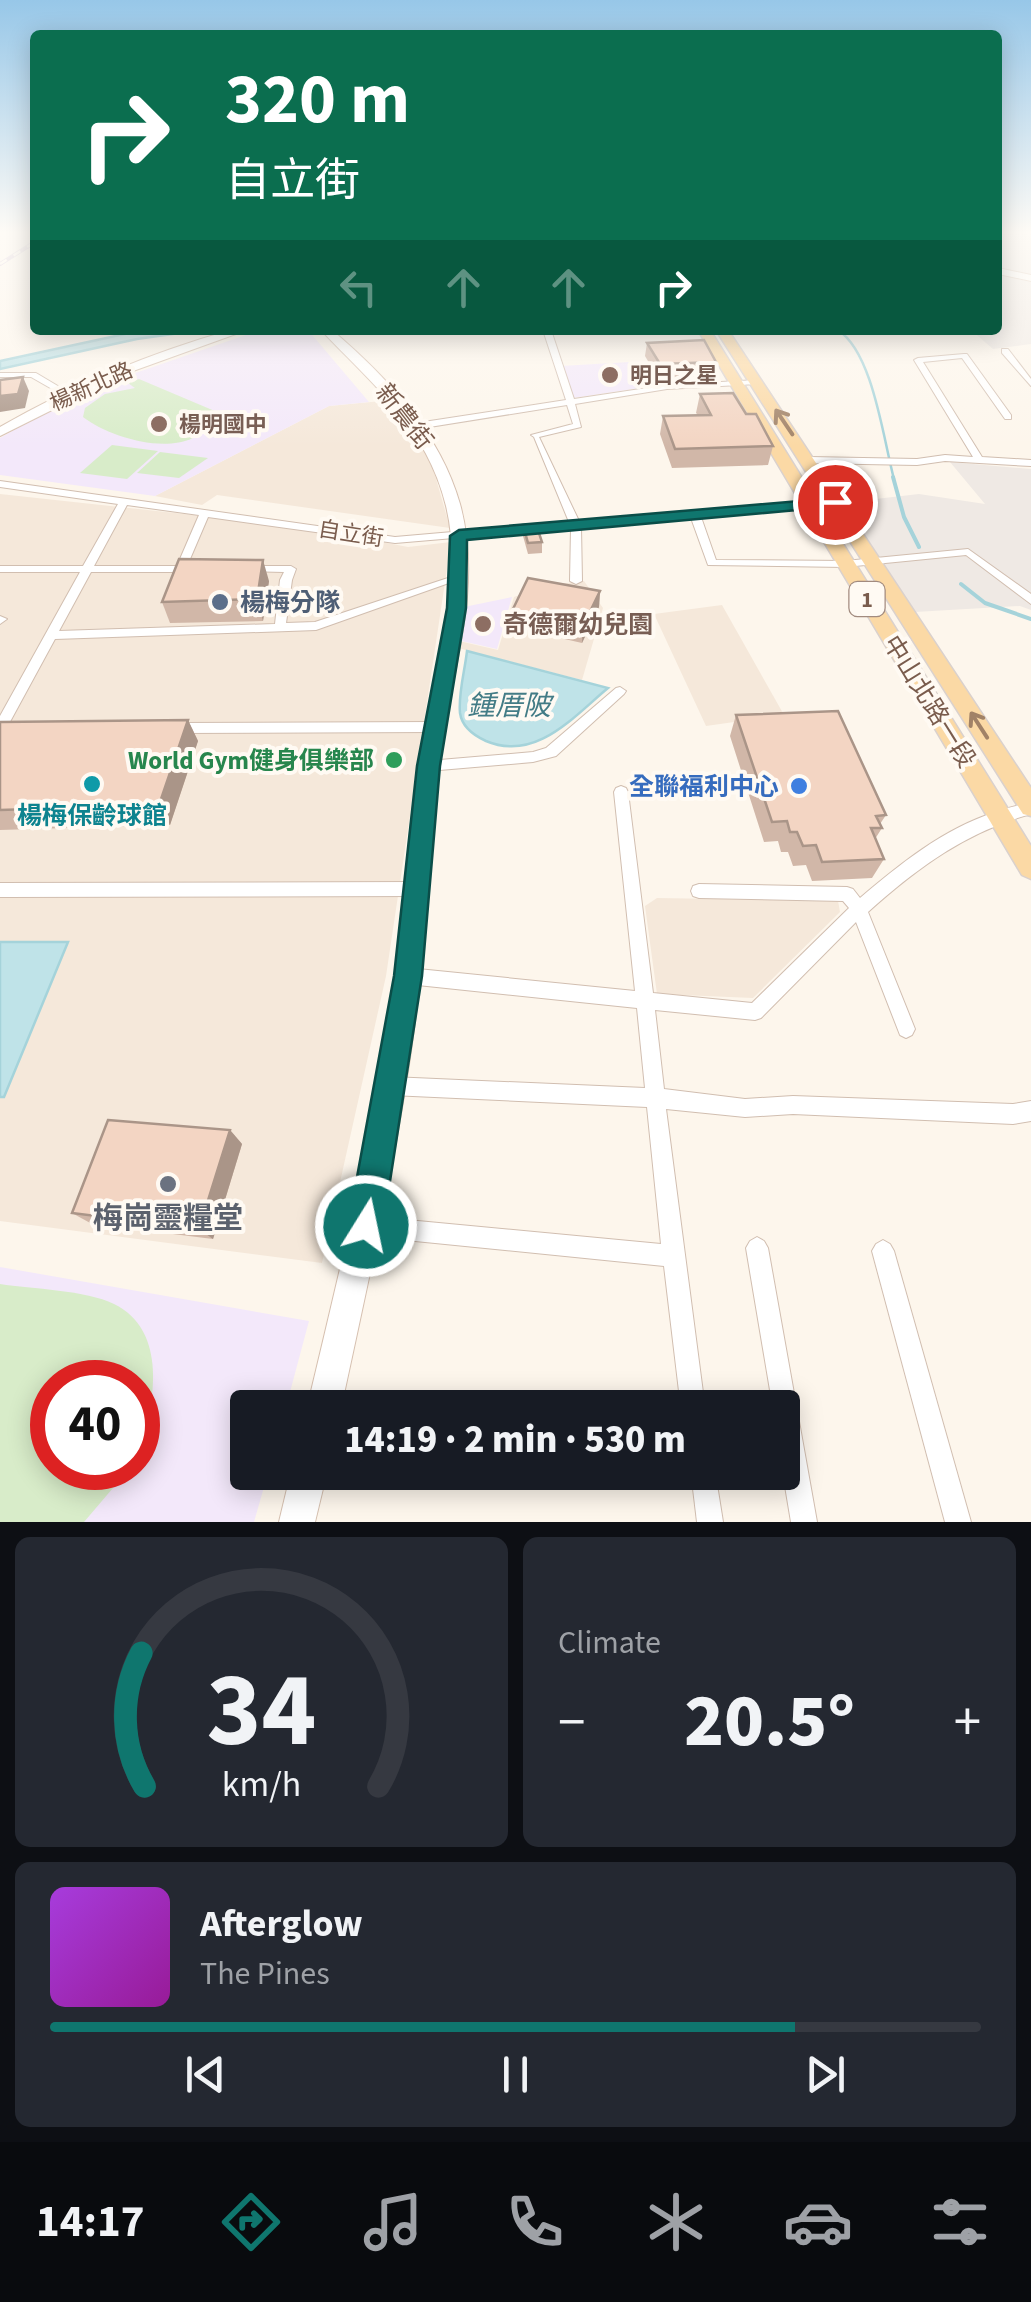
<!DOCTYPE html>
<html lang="en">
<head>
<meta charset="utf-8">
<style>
  body { margin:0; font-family:"Source Sans 3","Noto Sans TC",sans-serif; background:#242831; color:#f1f3f6; height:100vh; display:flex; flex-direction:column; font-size:38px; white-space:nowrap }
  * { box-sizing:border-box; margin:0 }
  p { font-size:32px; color:#9ea1a6 }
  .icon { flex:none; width:55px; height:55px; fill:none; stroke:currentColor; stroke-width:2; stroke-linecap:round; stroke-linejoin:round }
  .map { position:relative; height:1522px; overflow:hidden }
  .side { display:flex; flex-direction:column; gap:15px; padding:15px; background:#0d0f14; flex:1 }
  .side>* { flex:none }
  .guide { position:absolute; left:30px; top:30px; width:972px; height:305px; border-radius:10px; box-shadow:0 5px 25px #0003; background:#0b6e4f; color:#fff; overflow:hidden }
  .speed { position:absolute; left:30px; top:1360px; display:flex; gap:20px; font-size:50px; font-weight:700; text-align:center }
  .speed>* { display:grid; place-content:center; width:130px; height:130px; border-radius:50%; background:#171b24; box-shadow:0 5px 25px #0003; line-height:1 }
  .speed .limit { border:15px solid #d22; background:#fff; color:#111 }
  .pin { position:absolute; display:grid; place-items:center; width:85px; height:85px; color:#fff; margin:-42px; border:5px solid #fff; border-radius:50%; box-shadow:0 2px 10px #0007 }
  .me { position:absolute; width:110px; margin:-55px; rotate:10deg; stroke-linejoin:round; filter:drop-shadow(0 0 8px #0008) }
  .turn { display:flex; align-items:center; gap:35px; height:210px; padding:0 30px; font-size:45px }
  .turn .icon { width:130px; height:130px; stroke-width:2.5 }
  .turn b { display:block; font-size:70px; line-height:85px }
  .lanes { display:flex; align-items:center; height:95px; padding:0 30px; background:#0003; justify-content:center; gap:50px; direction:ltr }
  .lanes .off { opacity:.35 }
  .big { font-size:75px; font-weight:800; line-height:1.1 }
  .side .tile { flex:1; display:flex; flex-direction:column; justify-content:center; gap:15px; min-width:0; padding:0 35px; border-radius:15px; background:#242831 }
  .side .dial { align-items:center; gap:0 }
  .dial svg { height:260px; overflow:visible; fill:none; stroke:#363941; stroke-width:7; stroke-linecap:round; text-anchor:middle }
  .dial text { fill:#f1f3f6; stroke:none }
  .song { display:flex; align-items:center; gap:30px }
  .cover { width:120px; height:120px; border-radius:15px; background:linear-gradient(135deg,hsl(280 70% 55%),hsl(300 70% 35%)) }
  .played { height:10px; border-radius:5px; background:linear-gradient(90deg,#0f766e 80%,#363941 80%) }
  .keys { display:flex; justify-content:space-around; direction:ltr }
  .heat { display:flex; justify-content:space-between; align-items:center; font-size:55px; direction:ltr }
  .side .tiles { flex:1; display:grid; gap:15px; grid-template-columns:1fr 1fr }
  .tile:last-child { grid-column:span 2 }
  .trip { position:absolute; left:230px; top:1390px; width:570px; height:100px; border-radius:10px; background:#171b24; box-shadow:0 5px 25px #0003; font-weight:800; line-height:100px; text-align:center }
  .menu { display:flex; height:160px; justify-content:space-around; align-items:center; background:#090b0e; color:#9ea1a6 }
  .menu .icon { width:70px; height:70px }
  .menu .on { color:#0f766e }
  .menu b { font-size:45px; color:#f1f3f6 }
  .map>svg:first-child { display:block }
  .residential { fill:#f5e8da }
  .industrial { fill:#efe9e4 }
  .education { fill:#f3e8fa; fill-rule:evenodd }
  .green { fill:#d8ecc9 }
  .water { fill:#bfe3e8; stroke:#a5d3da; stroke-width:2.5 }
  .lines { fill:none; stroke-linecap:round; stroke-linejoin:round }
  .stream-far1 { stroke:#a5d3da; stroke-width:2.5 }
  .stream { stroke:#a5d3da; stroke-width:4 }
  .street-casing { stroke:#d1beb0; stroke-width:2 }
  .secondary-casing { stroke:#d6c0b0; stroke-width:2 }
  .primary-casing { stroke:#dad1cd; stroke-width:3 }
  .street { fill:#fff; fill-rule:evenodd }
  .secondary { fill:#fff; fill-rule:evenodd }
  .primary { fill:#fbd9a5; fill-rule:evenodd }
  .rail-casing { stroke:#b9a8c9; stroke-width:4 }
  .rail { stroke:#fffaf3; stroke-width:2.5; stroke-dasharray:8; stroke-linecap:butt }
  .wall { fill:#d1b7a8 }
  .shaded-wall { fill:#aa9588 }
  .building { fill:#f3d5c3; stroke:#aa9588; stroke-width:2.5 }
  .oneway { stroke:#a18267 }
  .route { fill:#0f766e; stroke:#0a4d48; stroke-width:2.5 }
  .education-dot { fill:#8d6e63; stroke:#fffaf3; stroke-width:4 }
  .service-dot { fill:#5c6f8a; stroke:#fffaf3; stroke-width:4 }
  .leisure-dot { fill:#2e9e5b; stroke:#fffaf3; stroke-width:4 }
  .culture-dot { fill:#0f9aa8; stroke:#fffaf3; stroke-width:4 }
  .shop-dot { fill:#3f7fe0; stroke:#fffaf3; stroke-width:4 }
  .worship-dot { fill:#6b7280; stroke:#fffaf3; stroke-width:4 }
  .labels { text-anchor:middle; stroke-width:8; stroke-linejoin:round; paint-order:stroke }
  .far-education-label { font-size:22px; font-weight:bold; fill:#785e54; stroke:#fffaf3; text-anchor:start }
  .far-street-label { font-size:22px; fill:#7a5c4d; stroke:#fffaf3 }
  .shield { fill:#fffaf3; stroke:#a28b7f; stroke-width:2.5 }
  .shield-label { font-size:22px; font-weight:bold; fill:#7a5c4d }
  .street-label { font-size:25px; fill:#7a5c4d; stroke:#fffaf3 }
  .service-label { font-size:25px; font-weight:bold; fill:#4e5e75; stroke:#fffaf3; text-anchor:start }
  .education-label { font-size:25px; font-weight:bold; fill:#785e54; stroke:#fffaf3; text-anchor:start }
  .leisure-label { font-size:25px; font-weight:bold; fill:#27864d; stroke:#fffaf3; text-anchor:end }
  .shop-label { font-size:25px; font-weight:bold; fill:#366cbe; stroke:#fffaf3; text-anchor:end }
  .culture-label { font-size:25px; font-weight:bold; fill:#0d838f; stroke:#fffaf3 }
  .water-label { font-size:28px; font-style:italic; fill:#437c86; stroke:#fffaf3 }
  .near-worship-label { font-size:30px; font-weight:bold; fill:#5b616d; stroke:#fffaf3 }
</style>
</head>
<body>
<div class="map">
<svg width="1031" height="1522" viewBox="0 0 1031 1522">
  <rect width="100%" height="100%" fill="#fdf6ec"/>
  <g class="residential">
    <polygon points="382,401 429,454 450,528 217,495 202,505 155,496 329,406"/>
    <polygon points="0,494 304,527 408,547 451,542 386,976 322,1263 0,1221"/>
    <polygon points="584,581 603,608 582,680 458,648 459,641 498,650 514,597 543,586"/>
    <polygon points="722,605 784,715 706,726 654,614"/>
    <polygon points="657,898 838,901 840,912 753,998 657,994 645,906"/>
  </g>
  <g class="industrial">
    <polygon points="998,234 1031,234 1031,275 998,267"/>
    <polygon points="998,275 1031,282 1031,344 993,349 971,330 998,330"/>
    <polygon points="950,462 1031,469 1031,610 1020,606 915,612 841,503 919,494 985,504"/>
  </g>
  <g class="education">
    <polygon points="260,330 308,330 369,402 329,406 155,496 0,475 0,438 49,410 112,381"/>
    <polygon points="647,361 660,385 573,398 561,366"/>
    <polygon points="512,597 497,649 457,640 464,607"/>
    <path d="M0,1267L309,1321L286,1407L248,1408V1472L268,1473L254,1522H0ZM52,1382H138V1468H52Z"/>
  </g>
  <g class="green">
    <path d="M139,379L236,420L224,425L213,420C189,462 113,440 83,417L85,408L105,394L135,388L128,383Z"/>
    <polygon points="112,445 158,451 127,479 80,473"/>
    <polygon points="160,452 208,458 179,478 137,473"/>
    <path d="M0,1284C32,1289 86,1290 114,1304C168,1330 156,1405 138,1450V1382H52V1468H130L84,1522H0Z"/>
  </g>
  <g class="water">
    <polygon points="201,330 137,339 0,369 0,361 134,332"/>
    <path d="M467,651L608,688C573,717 536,762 486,741C475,736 462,727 460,713C458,694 465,670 467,651Z"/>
    <polygon points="0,942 68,942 4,1097 0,1097"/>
  </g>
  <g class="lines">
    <path class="stream-far1" d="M838,330C873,353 883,438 894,479"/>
    <g class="stream">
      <polyline points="893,477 904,517 919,547"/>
      <polyline points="961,584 985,603 1031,619"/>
    </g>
    <g class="street-casing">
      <g id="street">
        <path d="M543,330H551L574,399L667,385L757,380L761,382L757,384L667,389L575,404L581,427L539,437L579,521L835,500L840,503L838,505L701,517L716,560L845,561L968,549L1031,594V604L966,555L845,567L708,565L691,518L581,527L582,581L576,584L570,581L571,528L395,543L208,517L187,566L194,567V571L185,572L182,577H174V572H91L59,631L275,624L280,580L284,572L243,571V567L247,566H291L296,569L292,580L286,623L315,622L454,576L458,575L463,578L316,630L55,639L5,731L0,733V716L80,572H0V566H83L118,504L0,487V481L395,537L569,522L534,437L531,435L573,424L567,405L417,429L413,426L417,423L566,400ZM127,505L199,515L177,566H94Z"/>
        <polygon points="1002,349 1008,349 1031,379 1031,386 1002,353"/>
        <polygon points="964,354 967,354 1011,415 1011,419 1005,419 962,358 923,362 982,457 1031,460 1031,466 945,461 917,465 809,463 804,460 809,457 917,459 945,455 973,457 914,360 918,358"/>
        <polygon points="0,373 36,373 73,395 66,397 31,377 0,377"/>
        <polygon points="0,616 7,619 0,624"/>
        <polygon points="620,687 626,691 624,694 556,756 533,762 428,771 423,770 421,766 423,762 428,761 533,752 546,748 616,688"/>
        <polygon points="434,722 441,727 434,732 175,733 168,728 175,723"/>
        <path d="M621,786L626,788L628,792L653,993L752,1003L849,908L843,901L699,898L693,896L691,891L693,886L699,884L847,887L853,889L860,898C899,865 943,829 993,813C1005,808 1018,806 1031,802V814C966,832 918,867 868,912L915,1029L912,1035L906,1038L900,1035L856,922L761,1018L755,1020L655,1010L664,1089L745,1099L793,1096L1013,1104L1031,1101V1121L1013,1124L793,1114L745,1117L666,1109L705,1408H681L664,1266L365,1236L358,1233L355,1226L358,1219L365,1216L661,1244L647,1107L391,1095L384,1093L382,1086L384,1079L391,1077L645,1088L637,1008L408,984L402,982L400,976L402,970L408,968L635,991L614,792L616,788Z"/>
        <polygon points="416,882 422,884 424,889 422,894 416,896 0,897 0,883"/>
        <polygon points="757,1237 764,1241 768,1248 817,1522 791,1522 782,1468 782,1408 773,1408 746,1248 750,1241"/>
        <polygon points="883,1240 890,1244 894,1251 971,1522 945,1522 872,1251 876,1244"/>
        <polygon points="691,1472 715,1472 723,1522 697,1522"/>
      </g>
    </g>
    <g class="secondary-casing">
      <g id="secondary">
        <polygon points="998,268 1031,275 1031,281 998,274"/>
        <path d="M231,330H247L122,375L0,436V427C73,385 150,353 231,330Z"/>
        <path d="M321,330H332C387,377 440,433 460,504C484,591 449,680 438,766C427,853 426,941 414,1029C397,1156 368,1282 341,1408H307C337,1282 368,1157 388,1030C402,943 405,854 418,767C430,681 467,594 446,506C427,428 373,385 321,330Z"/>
        <polygon points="291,1472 327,1472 315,1522 279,1522"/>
      </g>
    </g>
    <g class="primary-casing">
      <g id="primary">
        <polygon points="698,330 710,330 1031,846 1031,879 1022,875"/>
        <polygon points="716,330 728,330 1031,788 1031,816 1023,814"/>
      </g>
    </g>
    <use href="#street" class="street"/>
    <use href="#secondary" class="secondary"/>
    <use href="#primary" class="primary"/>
    <g class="rail-casing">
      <polyline id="rail" points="0,264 35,242"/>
    </g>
    <use href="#rail" class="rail"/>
  </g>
  <g class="wall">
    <polygon points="647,343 716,362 713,376 658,378 645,356"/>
    <polygon points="700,394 773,446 768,465 672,468 660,434 663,416 698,415 696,413"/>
    <polygon points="523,525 542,542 542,553 528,554 523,536"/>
    <polygon points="269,581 263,621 170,623 162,602"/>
    <polygon points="600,591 599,607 582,643 512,627 512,611"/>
    <polygon points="736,715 886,815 880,824 882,828 875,839 884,859 872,878 812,881 806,865 793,866 788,852 781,852 778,841 764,842 730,736"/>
    <polygon points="188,720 198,741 170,825 0,830 0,722"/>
    <polygon points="230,1130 242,1144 213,1239 92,1224 72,1213"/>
  </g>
  <g class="shaded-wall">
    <polygon points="23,377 29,391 25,408 0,412 0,396"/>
    <polygon points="263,560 269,581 263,621 257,599"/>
    <polygon points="600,591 599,607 582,643 583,626"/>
    <polygon points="188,720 198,741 170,825 159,805"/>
    <polygon points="230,1130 242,1144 213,1239 199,1229"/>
  </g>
  <g class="building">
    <polygon points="704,340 716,362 660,364 647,343"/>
    <polygon points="23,377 18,394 0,396 0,380"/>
    <polygon points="733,393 746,414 756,414 773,446 675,449 663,416 711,415 700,394"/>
    <polygon points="536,524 542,542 528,543 523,525"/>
    <polygon points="179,559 263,560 257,599 162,602"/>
    <polygon points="528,578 600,591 583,626 512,611"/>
    <polygon points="838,711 886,815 876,816 882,828 871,828 884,859 822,862 816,845 803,846 797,832 790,832 787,821 772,822 736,715"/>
    <polygon points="188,720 159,805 0,810 0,722"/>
    <polygon points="108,1120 230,1130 199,1229 72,1213"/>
  </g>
  <defs><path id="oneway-shaft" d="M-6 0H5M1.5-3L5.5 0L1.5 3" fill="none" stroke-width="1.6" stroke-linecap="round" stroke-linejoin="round" transform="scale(2.5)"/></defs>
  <g class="oneway">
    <use href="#oneway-shaft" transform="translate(784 422) rotate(-124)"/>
    <use href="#oneway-shaft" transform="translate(979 725) rotate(-123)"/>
  </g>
  <linearGradient id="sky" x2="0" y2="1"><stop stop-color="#97c7e8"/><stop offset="0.52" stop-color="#fefbf6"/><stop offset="1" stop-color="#fefbf6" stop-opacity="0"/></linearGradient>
  <rect width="1031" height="447" fill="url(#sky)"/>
  <polygon class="route" points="835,498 841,499 841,506 467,540 466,608 440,766 422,976 383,1226 378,1239 366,1244 353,1239 348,1226 394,976 417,766 447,608 450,536 459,530"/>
  <g class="education-dot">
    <circle cx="610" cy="375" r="10"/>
    <circle cx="159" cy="424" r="10"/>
    <circle cx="483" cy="624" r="10"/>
  </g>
  <circle class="service-dot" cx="220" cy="602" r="10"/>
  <circle class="leisure-dot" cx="394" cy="760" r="10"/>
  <circle class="culture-dot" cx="92" cy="784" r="10"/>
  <circle class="shop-dot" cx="799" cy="786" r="10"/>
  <circle class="worship-dot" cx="168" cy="1184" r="10"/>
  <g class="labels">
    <g class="far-education-label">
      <text x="630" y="383">明日之星</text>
      <text x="179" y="432">楊明國中</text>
    </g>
    <g class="far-street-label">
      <text transform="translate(91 386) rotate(-24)" y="8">楊新北路</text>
      <text transform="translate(351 533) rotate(9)" y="8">自立街</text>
    </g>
    <rect class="shield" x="849.5" y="582" width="35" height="34" rx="8"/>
    <g class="shield-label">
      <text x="867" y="607">1</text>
    </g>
    <g class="street-label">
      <text transform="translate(405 416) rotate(52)" y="9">新農街</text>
      <text transform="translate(930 701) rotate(58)" y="9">中山北路一段</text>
    </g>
    <g class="service-label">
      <text x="240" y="611">楊梅分隊</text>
    </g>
    <g class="education-label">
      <text x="503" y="633">奇德爾幼兒園</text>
    </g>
    <g class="leisure-label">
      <text x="374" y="769">World Gym健身俱樂部</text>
    </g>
    <g class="shop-label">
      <text x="779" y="795">全聯福利中心</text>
    </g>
    <g class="culture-label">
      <text x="92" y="824">楊梅保齡球館</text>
    </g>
    <g class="water-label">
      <text x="509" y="715">鍾厝陂</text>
    </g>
    <g class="near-worship-label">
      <text x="168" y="1228">梅崗靈糧堂</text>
    </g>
  </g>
</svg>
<div class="speed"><div class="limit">40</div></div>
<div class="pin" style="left:835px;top:502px;background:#d93025"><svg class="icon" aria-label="arrive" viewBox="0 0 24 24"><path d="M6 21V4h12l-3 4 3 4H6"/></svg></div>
<svg class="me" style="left:366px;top:1226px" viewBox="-20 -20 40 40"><circle r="17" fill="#0f766e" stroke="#fff" stroke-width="3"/><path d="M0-11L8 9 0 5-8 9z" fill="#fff"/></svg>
<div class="trip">14:19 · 2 min · 530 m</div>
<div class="guide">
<div class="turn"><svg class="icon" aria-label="right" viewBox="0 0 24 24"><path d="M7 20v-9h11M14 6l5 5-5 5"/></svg><div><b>320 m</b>自立街</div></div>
<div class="lanes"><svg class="icon off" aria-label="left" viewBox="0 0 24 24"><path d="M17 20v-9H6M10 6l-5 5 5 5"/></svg><svg class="icon off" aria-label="ahead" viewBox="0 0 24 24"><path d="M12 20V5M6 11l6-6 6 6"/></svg><svg class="icon off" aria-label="ahead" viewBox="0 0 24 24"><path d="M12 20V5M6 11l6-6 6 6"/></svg><svg class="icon" aria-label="right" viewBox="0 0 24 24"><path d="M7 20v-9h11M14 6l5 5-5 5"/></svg></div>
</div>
</div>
<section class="side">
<div class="tiles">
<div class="tile dial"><svg viewBox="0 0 100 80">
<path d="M14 69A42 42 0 1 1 86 69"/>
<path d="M14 69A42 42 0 0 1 13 28" stroke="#0f766e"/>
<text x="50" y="56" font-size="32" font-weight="700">34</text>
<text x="50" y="72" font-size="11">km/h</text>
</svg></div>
<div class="tile"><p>Climate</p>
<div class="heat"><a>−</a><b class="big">20.5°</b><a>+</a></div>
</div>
<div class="tile">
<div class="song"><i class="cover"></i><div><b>Afterglow</b><p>The Pines</p></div></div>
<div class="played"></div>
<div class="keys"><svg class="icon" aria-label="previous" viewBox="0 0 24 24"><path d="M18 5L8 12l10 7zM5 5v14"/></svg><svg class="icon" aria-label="pause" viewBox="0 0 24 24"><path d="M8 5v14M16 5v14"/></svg><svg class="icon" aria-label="next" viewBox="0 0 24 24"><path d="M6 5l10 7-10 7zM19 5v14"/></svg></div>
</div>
</div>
</section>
<nav class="menu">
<b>14:17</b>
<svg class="icon on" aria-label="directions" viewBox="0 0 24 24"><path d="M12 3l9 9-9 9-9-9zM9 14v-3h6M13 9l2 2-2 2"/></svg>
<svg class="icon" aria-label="music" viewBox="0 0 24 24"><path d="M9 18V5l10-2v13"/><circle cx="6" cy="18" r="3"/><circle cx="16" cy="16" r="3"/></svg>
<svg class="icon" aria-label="phone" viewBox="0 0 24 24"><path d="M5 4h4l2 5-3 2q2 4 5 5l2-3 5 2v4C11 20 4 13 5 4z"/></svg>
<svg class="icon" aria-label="climate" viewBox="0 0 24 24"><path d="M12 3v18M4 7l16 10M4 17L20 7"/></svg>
<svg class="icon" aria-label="car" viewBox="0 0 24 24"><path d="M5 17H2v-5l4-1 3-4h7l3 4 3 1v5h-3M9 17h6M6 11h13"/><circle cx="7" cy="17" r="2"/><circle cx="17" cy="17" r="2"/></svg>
<svg class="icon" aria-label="filters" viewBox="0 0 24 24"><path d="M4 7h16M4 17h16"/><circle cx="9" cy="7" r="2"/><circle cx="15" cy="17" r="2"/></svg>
</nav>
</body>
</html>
